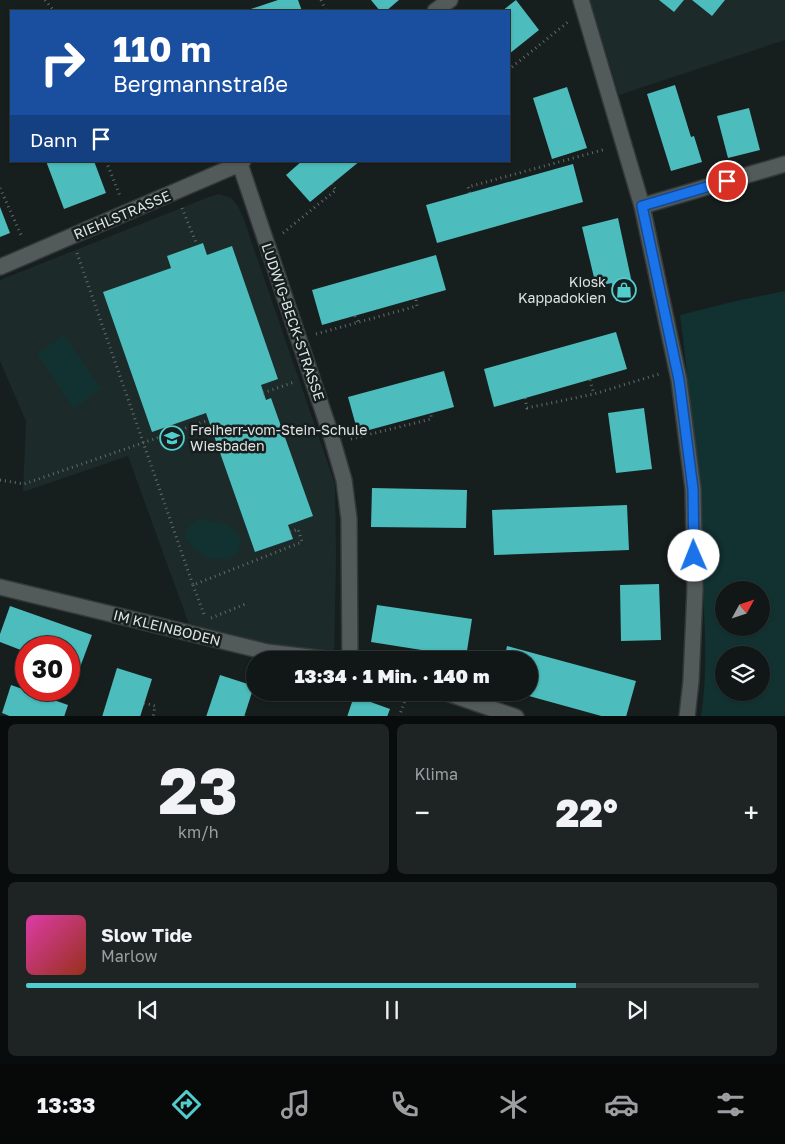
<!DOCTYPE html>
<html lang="de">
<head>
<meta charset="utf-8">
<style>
  body { margin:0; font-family:"Golos Text",sans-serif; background:#1e2323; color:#f1f3f6; height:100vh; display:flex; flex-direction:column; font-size:19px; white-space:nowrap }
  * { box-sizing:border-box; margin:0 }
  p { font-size:16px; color:#9c9fa1 }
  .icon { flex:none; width:28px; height:28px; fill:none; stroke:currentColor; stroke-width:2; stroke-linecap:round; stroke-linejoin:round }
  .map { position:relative; height:716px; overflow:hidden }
  .panel { display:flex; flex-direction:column; gap:8px; padding:8px; background:#090c0c; flex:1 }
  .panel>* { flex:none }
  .top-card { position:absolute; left:10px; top:10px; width:500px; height:152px; border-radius:0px; box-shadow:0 1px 4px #0004,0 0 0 1px #303535; background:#1a4fa0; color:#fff; overflow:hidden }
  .needle { width:32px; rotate:50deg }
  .buttons { position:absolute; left:715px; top:581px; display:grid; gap:10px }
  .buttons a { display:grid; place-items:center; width:55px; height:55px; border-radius:50%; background:#111616; box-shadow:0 1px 4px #0004,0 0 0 1px #303535; font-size:25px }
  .speed { position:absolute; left:15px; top:636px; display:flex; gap:10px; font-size:25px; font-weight:700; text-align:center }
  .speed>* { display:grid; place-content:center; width:65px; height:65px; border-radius:50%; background:#111616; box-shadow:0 1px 4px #0004,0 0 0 1px #303535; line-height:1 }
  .speed .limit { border:8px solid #d22; background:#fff; color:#111 }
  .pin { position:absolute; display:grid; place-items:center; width:42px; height:42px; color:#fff; margin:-21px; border:2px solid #fff; border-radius:50%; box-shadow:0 1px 5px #0007 }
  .me { position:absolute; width:55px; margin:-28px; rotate:359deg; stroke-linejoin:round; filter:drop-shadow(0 0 4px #0008) }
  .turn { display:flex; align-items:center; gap:18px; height:105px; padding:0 20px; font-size:22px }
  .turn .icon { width:65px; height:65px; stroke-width:2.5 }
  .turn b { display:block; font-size:35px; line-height:42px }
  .then { display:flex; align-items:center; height:48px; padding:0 20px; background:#0003; gap:10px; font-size:19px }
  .big { font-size:38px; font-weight:800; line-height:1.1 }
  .panel .card { flex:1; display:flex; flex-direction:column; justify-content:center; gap:8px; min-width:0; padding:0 18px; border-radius:8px; background:#1e2323 }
  .panel .dial { align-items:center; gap:0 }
  .dial b { font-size:65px; line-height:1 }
  .song { display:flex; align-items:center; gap:15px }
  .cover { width:60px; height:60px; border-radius:8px; background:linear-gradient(135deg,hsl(320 70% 55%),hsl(10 70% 35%)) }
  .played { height:5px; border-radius:2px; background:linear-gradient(90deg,#52cdce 75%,#303535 75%) }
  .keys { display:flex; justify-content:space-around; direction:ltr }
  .heat { display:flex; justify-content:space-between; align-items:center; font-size:28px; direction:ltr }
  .panel .tiles { flex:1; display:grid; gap:8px; grid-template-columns:1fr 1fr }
  .card:last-child { grid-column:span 2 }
  .trip { position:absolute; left:246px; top:651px; width:292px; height:50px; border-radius:25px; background:#111616; box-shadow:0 1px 4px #0004,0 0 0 1px #303535; font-weight:800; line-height:50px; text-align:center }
  .dock { display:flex; height:80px; justify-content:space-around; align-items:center; background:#070909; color:#9c9fa1 }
  .dock .icon { width:35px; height:35px }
  .dock .active { color:#52cdce }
  .dock b { font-size:22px; color:#f1f3f6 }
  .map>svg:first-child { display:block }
  .built { fill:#1c2a2a }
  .green { fill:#123232; fill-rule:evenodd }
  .building { fill:#4cbcbd }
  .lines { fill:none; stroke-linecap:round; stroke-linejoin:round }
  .street-casing { stroke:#343838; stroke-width:18 }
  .path { stroke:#646b6a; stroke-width:3; stroke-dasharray:1 4; stroke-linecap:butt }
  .street { stroke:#535b5a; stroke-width:15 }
  .route-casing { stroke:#114b97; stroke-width:12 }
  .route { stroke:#1a73e8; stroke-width:9 }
  .labels { text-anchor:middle; stroke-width:5; stroke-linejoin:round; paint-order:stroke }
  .street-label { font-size:14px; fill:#dfe4e3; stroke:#171e1e }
  .poi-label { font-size:14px; fill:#dfe4e3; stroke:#171e1e; text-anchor:end }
</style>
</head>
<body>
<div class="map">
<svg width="785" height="717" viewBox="0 0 785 717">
  <rect width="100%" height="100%" fill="#171e1e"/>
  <g class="built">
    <polygon points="590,0 785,0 785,40 619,95"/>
    <polygon points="219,194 231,198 238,206 244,220 335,484 336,557 334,655 267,648 190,627 128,456 23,492 26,421 0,361 0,280 209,197"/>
  </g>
  <g class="green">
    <path d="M785,291V716H701C709,665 704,613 701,561C697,479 691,397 680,315L736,301ZM724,590H761V628H724ZM724,655H761V692H724Z"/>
    <polygon points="64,335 101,389 74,408 37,354"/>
    <path d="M198,520C210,520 224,521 233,529C236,532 239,536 241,540L239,551C234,555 228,559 221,559C205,560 192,549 185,536L188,527Z"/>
  </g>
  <g class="building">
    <polygon points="278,0 298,0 302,11 245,11"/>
    <polygon points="371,0 399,0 386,11 380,11"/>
    <polygon points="516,0 539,30 509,54 509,11 502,11"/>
    <polygon points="659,0 684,0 674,12"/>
    <polygon points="692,0 725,0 712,16"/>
    <polygon points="675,85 691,137 694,136 702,162 671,171 647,94"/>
    <polygon points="567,87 587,148 552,159 533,98"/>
    <polygon points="749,108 760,150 728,158 717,116"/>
    <polygon points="46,161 94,161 106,193 64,209"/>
    <polygon points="302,161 360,161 310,202 286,175"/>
    <polygon points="573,164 583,202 437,243 426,205"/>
    <polygon points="0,207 10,233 0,237"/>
    <polygon points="618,218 635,297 616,301 612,283 596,286 582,227"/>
    <polygon points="203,243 207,255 232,246 278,379 261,385 266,400 271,398 313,516 288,525 293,539 255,552 206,413 152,432 103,292 171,268 167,256"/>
    <polygon points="436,255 446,290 322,325 312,290"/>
    <polygon points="616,332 627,369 494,407 484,369"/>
    <polygon points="444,371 454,407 358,433 348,397"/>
    <polygon points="644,408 652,469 616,473 608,413"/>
    <polygon points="372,488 467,490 466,528 371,527"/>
    <polygon points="627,505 629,550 494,555 492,510"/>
    <polygon points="659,584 661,640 621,641 620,585"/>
    <polygon points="377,605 472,619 466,657 371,642"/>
    <polygon points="10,606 92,635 79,670 69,667 69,648 26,648 26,652 0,642 0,634"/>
    <polygon points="507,646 636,681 626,717 605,717 518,693 530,692 530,660 504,660"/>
    <polygon points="117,668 152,679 140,717 102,717"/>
    <polygon points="220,675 254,686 244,717 206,717"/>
    <polygon points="11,685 68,705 64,717 12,717 2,713"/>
    <polygon points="354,696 390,709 387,717 347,717"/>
  </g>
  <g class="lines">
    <g class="street-casing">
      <g id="street">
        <polyline points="581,0 642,206 679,380 693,489 695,589 691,681 687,717"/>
        <polyline points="435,11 450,0"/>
        <polyline points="240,164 331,435 344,480 349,519 350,660"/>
        <polyline points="642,206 785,164"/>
        <polyline points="0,267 223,171 240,164 243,161"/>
        <polyline points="0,587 267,652 335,660"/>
        <polyline points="444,692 516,717"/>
      </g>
    </g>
    <g class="path">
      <polyline points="45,0 54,11"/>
      <polyline points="321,0 326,11"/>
      <polyline points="509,63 512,67 568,22"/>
      <polyline points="106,161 120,196"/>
      <polyline points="0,188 22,237"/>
      <polyline points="470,193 468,187 606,149"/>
      <polyline points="182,208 197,245"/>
      <polyline points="283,233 336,190 332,184"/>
      <polyline points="77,253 193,585 302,542 298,529 290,532"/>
      <polyline points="355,316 358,322"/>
      <polyline points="316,334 417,306 416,299"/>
      <polyline points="590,380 594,394"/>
      <polyline points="263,393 294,382"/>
      <polyline points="525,398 527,408 594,394 659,374"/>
      <polyline points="351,439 431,419 431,413"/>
      <polyline points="0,480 24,484 209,420"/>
      <polyline points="193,585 205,617"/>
      <polyline points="211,618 248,603"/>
      <polyline points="144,703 155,706 153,717"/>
      <polyline points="244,716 246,717"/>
      <polyline points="399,717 408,692"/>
    </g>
    <use href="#street" class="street"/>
  </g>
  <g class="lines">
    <g class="route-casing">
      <polyline id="route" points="694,556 693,489 679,380 642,206 727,181"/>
    </g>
    <use href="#route" class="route"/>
  </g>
  <defs>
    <g id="shop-ring" transform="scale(1.25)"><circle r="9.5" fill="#171e1e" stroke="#52cdce" stroke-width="1.5"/><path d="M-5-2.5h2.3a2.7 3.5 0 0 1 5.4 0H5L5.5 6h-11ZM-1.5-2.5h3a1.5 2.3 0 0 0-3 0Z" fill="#52cdce"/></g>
    <g id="school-ring" transform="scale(1.25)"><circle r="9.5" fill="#171e1e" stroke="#52cdce" stroke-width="1.5"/><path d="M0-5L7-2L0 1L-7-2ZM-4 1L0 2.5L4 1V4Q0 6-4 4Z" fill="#52cdce"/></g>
  </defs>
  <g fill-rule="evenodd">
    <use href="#shop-ring" x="624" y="290"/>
    <use href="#school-ring" x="172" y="438"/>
  </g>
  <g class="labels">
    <g class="street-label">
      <text transform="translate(122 215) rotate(-23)" y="5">RIEHLSTRASSE</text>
      <text transform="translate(293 322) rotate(71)" y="5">LUDWIG-BECK-STRASSE</text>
      <text transform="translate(167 628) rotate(14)" y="5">IM KLEINBODEN</text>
    </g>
    <g class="poi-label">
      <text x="606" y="287">Kiosk<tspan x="606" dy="16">Kappadokien</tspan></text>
      <text x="190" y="435" text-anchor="start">Freiherr-vom-Stein-Schule<tspan x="190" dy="16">Wiesbaden</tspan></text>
    </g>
  </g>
</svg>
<div class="buttons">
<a><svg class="needle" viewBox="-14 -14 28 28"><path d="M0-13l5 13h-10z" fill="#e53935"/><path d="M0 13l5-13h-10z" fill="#9c9fa1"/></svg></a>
<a><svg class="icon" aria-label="layers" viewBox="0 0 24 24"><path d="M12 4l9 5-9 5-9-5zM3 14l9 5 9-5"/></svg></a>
</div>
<div class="speed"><div class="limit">30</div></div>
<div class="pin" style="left:727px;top:181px;background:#d93025"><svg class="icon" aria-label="arrive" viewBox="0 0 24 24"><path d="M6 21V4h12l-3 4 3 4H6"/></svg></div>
<svg class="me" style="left:694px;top:556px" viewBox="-20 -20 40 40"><circle r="19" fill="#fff"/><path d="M0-13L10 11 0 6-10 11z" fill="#1a73e8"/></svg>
<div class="trip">13:34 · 1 Min. · 140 m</div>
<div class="top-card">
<div class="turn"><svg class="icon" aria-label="right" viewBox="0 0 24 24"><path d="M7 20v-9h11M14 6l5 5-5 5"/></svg><div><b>110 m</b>Bergmannstraße</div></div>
<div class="then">Dann<svg class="icon" aria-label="arrive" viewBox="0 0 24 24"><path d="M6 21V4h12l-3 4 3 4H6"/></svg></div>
</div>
</div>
<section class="panel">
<div class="tiles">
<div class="card dial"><b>23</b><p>km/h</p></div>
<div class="card"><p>Klima</p>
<div class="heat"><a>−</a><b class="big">22°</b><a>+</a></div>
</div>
<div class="card">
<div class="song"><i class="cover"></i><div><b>Slow Tide</b><p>Marlow</p></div></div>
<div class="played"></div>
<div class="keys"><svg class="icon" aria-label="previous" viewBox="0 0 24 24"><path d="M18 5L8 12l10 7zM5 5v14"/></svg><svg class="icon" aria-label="pause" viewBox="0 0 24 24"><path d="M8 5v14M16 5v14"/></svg><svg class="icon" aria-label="next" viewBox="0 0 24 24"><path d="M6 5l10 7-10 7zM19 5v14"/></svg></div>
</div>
</div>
</section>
<nav class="dock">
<b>13:33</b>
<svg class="icon active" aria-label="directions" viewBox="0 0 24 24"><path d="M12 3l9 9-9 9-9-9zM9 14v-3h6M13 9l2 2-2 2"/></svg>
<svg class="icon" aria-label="music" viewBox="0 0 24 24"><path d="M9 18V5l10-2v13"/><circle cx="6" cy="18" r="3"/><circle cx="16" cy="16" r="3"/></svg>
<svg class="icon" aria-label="phone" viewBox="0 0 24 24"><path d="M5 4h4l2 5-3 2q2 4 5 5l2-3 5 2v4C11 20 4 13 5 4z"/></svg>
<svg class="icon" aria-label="climate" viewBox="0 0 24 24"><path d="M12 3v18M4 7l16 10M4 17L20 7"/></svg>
<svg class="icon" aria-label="car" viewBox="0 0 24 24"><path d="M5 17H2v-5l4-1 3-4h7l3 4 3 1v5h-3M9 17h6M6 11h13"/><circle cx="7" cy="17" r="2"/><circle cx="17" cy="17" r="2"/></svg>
<svg class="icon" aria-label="filters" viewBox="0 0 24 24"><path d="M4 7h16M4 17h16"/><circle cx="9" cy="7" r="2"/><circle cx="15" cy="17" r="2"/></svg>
</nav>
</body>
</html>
